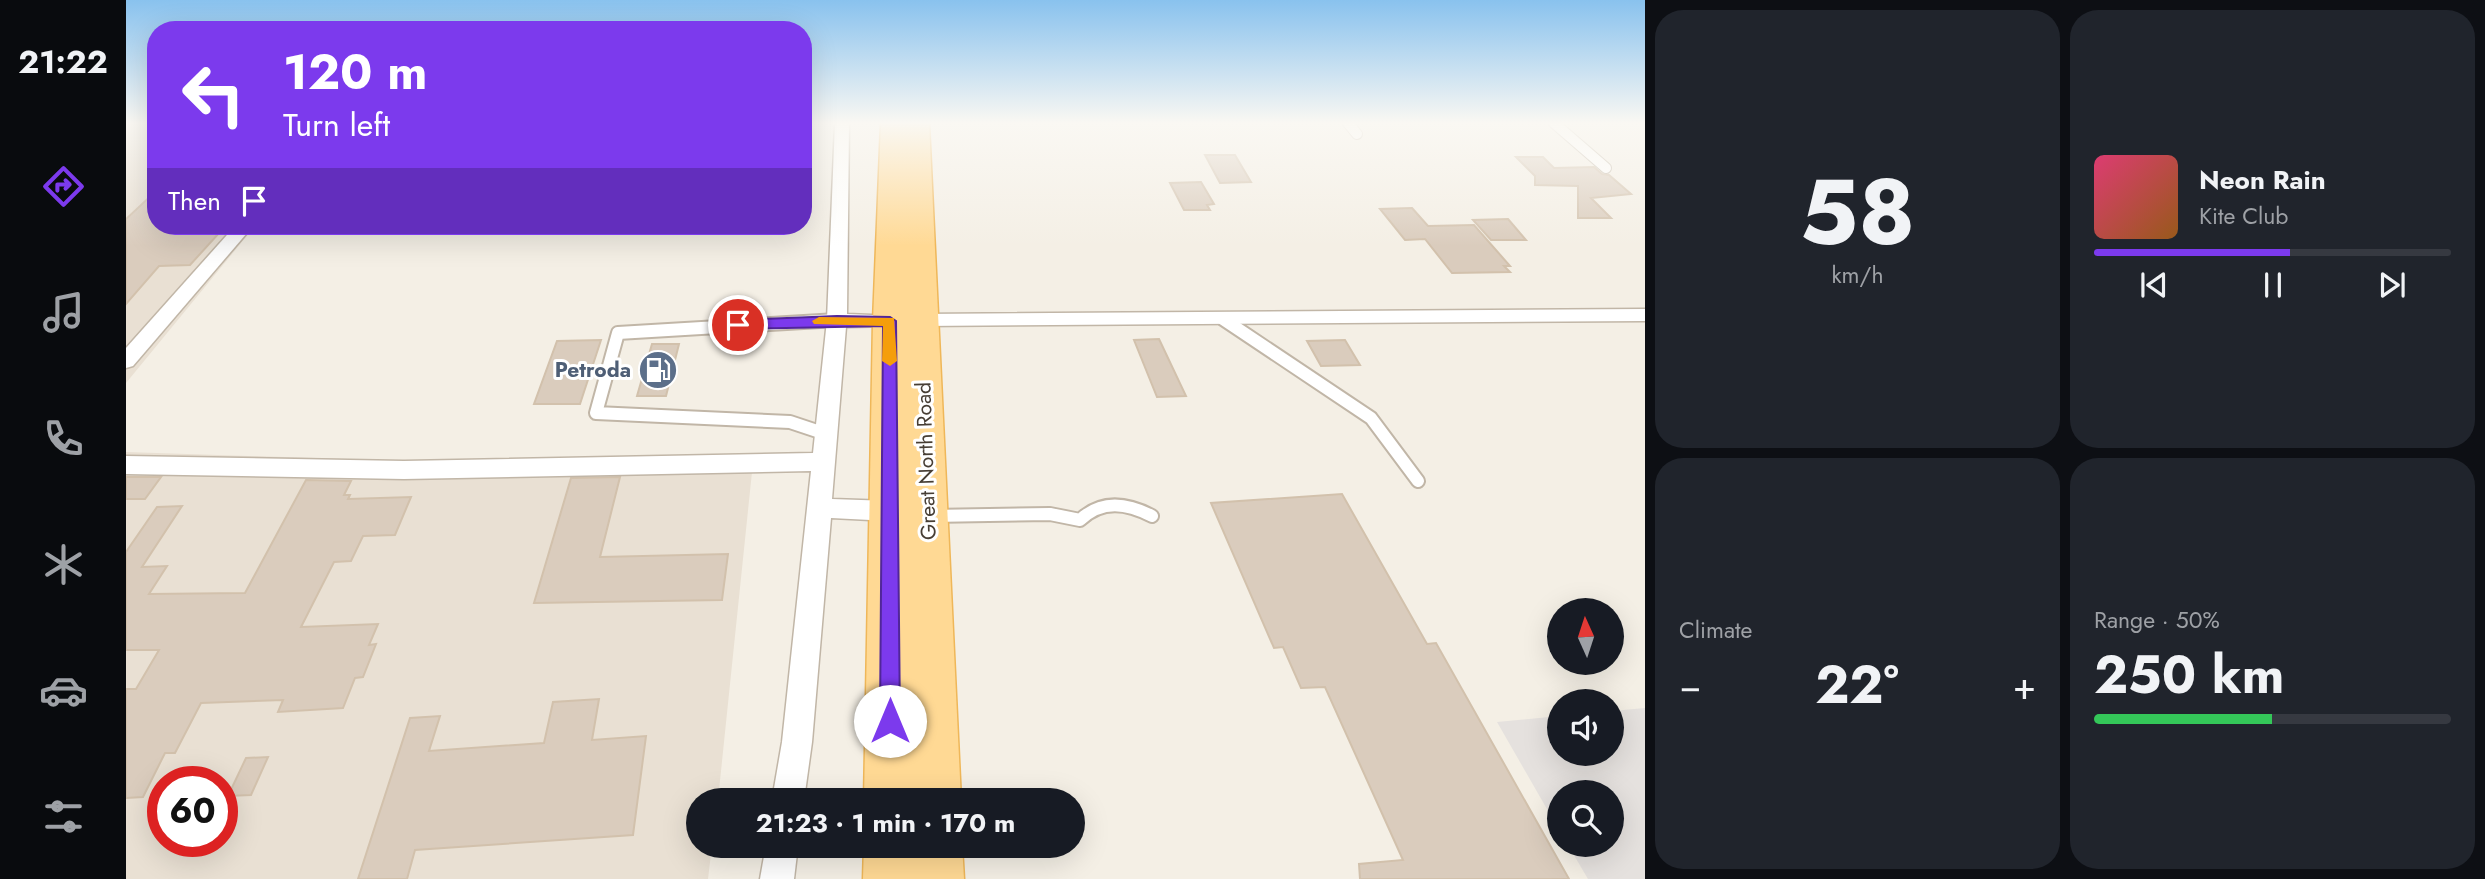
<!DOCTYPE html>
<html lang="en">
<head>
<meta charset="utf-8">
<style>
  body { margin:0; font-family:Jost,sans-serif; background:#20242c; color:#f1f3f6; height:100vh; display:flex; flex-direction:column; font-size:26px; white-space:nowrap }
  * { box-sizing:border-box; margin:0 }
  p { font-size:23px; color:#9ea1a6 }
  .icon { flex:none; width:38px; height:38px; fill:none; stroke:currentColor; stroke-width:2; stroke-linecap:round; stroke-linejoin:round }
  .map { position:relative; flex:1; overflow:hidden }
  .details { display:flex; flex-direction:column; gap:10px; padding:10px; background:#0d0f14; width:840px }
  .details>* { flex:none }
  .banner { position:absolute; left:21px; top:21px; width:665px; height:214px; border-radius:28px; box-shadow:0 7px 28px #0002; background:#7c3aed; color:#fff; overflow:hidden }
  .needle { width:46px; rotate:357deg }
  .controls { position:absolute; left:1421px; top:598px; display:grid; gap:14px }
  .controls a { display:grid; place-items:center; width:77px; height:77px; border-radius:50%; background:#171b24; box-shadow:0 7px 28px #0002; font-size:35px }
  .speed { position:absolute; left:21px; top:766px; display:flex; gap:14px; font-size:35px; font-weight:700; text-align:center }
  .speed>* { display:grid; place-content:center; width:91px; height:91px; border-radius:50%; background:#171b24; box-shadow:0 7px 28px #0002; line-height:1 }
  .speed .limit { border:10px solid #d22; background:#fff; color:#111 }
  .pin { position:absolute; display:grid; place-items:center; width:60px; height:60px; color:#fff; margin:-30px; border:4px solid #fff; border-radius:50%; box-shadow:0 2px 7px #0007 }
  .me { position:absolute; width:77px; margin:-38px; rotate:0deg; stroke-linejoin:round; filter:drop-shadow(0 0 5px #0008) }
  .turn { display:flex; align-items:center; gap:24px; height:147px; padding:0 21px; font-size:32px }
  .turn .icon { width:91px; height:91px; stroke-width:2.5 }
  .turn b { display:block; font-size:49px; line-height:60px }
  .then { display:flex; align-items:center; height:66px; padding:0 21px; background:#0003; gap:14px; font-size:26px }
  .big { font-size:52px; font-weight:700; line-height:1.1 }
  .details .card { flex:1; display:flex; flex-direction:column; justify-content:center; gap:10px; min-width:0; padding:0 24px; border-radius:28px; background:#20242c }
  .details .dial { align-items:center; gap:0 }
  .dial b { font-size:91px; line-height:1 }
  .song { display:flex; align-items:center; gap:21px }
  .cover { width:84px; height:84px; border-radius:10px; background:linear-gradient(135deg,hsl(340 70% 55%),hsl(30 70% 35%)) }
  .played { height:7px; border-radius:4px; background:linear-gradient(90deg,#7c3aed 55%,#363941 55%) }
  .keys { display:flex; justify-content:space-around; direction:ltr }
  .heat { display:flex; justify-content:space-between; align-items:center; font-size:38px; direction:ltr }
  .charge { height:10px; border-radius:5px; background:linear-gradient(90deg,#34c759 50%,#363941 0) }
  .details .tiles { flex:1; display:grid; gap:10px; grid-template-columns:repeat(2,1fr) }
  .trip { position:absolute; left:560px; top:788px; width:399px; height:70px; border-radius:35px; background:#171b24; box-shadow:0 7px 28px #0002; font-weight:700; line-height:70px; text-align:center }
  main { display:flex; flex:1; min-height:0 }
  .menu { display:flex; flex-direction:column; width:126px; justify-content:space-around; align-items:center; background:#090b0e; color:#9ea1a6 }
  .menu .icon { width:49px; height:49px }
  .menu .active { color:#7c3aed }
  .menu b { font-size:32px; color:#f1f3f6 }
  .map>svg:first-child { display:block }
  .residential { fill:#e9e0d3; fill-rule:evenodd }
  .parking { fill:#e5e1de }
  .building { fill:#daccbd; stroke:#d2c1ac; stroke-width:2 }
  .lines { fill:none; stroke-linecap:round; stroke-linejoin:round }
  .service-far1-casing { stroke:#c1b6a7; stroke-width:12 }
  .service-casing { stroke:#c1b6a7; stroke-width:16 }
  .minor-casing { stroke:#c1b6a7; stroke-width:3 }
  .primary-casing { stroke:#efb759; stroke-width:3 }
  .service-far1 { stroke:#fff; stroke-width:10 }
  .service { stroke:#fff; stroke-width:12 }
  .minor { fill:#fff; fill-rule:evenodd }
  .primary { fill:#ffd994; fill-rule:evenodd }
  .route { fill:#7c3aed; stroke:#51269a; stroke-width:2 }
  .slow { fill:#f59e0b }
  .labels { text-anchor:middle; stroke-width:6; stroke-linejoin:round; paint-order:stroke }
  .service-label { font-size:21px; font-weight:bold; fill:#4e5e75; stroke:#fff; text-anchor:end }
  .street-label { font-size:21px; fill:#473e34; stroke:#fff }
</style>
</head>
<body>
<main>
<nav class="menu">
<b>21:22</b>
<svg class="icon active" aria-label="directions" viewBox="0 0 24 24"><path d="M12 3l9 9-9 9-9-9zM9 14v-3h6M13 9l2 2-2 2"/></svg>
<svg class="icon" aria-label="music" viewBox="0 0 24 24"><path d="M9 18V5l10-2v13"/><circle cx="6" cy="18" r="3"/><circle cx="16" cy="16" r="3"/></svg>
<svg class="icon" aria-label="phone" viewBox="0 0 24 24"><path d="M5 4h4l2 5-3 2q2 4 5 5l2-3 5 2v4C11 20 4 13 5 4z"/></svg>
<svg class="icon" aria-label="climate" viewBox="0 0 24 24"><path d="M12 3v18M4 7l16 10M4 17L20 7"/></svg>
<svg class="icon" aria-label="car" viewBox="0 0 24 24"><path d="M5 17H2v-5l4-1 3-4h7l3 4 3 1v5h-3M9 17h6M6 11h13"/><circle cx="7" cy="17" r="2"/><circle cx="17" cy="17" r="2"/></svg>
<svg class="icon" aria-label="filters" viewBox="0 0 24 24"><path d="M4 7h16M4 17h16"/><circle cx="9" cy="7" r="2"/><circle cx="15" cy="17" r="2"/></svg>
</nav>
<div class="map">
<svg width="1519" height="879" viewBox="0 0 1519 879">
  <rect width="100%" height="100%" fill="#f4efe5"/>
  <g class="residential">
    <polygon points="0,123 30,123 30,226 129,226 0,383"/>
    <path d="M0,452L626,472L592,800H572V845H586L582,879H0ZM37,782H96V842H37Z"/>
  </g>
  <polygon class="parking" points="1519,708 1519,879 1462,879 1442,845 1486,845 1486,793 1433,793 1433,830 1371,722 1433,716 1433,754 1486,754 1486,711"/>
  <g class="building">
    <polygon points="1079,155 1109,155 1125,182 1094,183"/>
    <polygon points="1390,157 1417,157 1428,168 1468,167 1476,174 1483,175 1505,194 1465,198 1485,218 1452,218 1452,186 1409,185 1409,176"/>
    <polygon points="1075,182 1088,204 1081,205 1084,210 1058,210 1044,183"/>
    <polygon points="30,191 30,226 49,226 43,232 94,232 64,265 33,266 0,304 0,219"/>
    <polygon points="1286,208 1302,226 1348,225 1384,266 1378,266 1384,272 1326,273 1299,239 1279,240 1254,209"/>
    <polygon points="1382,219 1400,240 1365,240 1347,220"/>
    <polygon points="1033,339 1060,396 1031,397 1008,340"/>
    <polygon points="475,340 454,404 408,404 431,341"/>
    <polygon points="1219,340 1234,365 1195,366 1181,341"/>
    <polygon points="526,344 553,344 540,396 511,396"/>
    <polygon points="0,477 35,477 19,499 0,499"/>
    <polygon points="494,477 474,557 602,554 596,600 408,603 445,478"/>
    <polygon points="180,480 225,481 218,495 224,495 222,499 285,497 269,535 237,536 225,561 208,562 175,627 252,624 243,645 250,644 237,677 229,678 217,708 152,712 157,700 75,703 49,753 39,753 17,797 0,798 0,689 10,689 33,650 0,650 0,552 31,507 56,506 16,567 41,566 23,594 119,593"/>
    <polygon points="1216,494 1301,644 1310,643 1443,879 1234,879 1233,864 1277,860 1199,687 1175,688 1157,647 1148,648 1085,503"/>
    <polygon points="473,699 466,740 520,736 507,835 289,850 281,879 232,879 284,718 314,716 303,751 418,743 427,702"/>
    <polygon points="142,757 125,795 102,796 120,758"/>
  </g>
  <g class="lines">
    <g class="service-far1-casing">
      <g id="service-far1">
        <polyline points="1222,123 1231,134"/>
        <polyline points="1428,123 1480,168"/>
      </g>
    </g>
    <g class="service-casing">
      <g id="service">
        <polyline points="1097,319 1245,418 1292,481"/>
        <polyline points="700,434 664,422 470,413 492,333 711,320"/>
        <path d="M805,516L924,514L954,520C976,499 1001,503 1026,516"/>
      </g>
    </g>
    <g class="minor-casing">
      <g id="minor">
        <polygon points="709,123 723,123 721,314 770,316 773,321 770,326 720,327 706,499 764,501 773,504 776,511 773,518 764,521 705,518 686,742 678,800 646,800 656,742 685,471 278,479 0,474 0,456 278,461 687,453 701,320"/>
        <polygon points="109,226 127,226 7,366 0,368 0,348"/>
        <polygon points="1519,309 1519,321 796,326 789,325 786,320 789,315 796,314"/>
        <polygon points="640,845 672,845 668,879 634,879"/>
      </g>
    </g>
    <g class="primary-casing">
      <g id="primary">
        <polygon points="755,123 803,123 835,800 738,800 747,321"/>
        <polygon points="738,845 836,845 838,879 737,879"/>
      </g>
    </g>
    <use href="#service-far1" class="service-far1"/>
    <use href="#service" class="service"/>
    <use href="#minor" class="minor"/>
    <use href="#primary" class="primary"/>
  </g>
  <linearGradient id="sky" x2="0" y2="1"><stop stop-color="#89c2ee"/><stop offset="0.5" stop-color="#faf8f3"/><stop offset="1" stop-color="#faf8f3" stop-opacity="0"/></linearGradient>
  <rect width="1519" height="246" fill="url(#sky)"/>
  <polygon class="route" points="711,316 764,317 770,321 774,721 771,728 764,731 757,728 754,721 757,326 612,329 605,325 612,320"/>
  <polygon class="slow" points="693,317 768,318 771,361 764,366 756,361 757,326 688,324 686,321"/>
  <defs>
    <g id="fuel-disc" transform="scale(2.0125)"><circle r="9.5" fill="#5c6f8a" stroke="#fff"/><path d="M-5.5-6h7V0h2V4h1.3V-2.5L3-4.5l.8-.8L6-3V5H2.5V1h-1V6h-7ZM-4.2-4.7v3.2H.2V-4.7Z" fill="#fff"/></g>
  </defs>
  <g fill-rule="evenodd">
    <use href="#fuel-disc" x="532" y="370"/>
  </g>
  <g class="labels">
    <g class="service-label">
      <text x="505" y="377">Petroda</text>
    </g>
    <g class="street-label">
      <text transform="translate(800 461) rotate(-92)" y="7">Great North Road</text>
    </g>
  </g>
</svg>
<div class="controls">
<a><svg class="needle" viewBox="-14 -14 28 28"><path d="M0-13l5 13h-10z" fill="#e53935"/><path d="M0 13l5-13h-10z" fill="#9ea1a6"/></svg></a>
<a><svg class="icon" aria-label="sound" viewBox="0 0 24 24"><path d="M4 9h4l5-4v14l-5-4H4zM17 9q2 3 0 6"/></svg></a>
<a><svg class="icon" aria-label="search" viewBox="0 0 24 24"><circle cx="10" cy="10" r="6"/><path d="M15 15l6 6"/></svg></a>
</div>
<div class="speed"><div class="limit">60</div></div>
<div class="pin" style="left:612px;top:325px;background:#d93025"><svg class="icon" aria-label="arrive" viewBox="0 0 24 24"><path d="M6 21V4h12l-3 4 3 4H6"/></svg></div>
<svg class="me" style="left:764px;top:721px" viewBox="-20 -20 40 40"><circle r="19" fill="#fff"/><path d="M0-13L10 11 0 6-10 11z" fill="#7c3aed"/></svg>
<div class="trip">21:23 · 1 min · 170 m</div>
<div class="banner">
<div class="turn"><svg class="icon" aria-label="left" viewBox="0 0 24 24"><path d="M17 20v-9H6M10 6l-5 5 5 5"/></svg><div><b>120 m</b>Turn left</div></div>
<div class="then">Then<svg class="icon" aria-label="arrive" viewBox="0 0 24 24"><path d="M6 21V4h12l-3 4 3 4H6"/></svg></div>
</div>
</div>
<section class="details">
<div class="tiles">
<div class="card dial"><b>58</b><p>km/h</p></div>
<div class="card">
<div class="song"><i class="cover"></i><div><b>Neon Rain</b><p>Kite Club</p></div></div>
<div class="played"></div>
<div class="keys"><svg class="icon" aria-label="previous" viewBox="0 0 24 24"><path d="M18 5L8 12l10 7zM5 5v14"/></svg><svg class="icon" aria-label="pause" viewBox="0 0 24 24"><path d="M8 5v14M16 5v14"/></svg><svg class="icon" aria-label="next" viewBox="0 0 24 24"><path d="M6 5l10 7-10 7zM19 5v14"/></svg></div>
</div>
<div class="card"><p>Climate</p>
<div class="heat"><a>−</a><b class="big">22°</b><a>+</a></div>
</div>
<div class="card"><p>Range · 50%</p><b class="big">250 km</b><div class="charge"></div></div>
</div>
</section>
</main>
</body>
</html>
